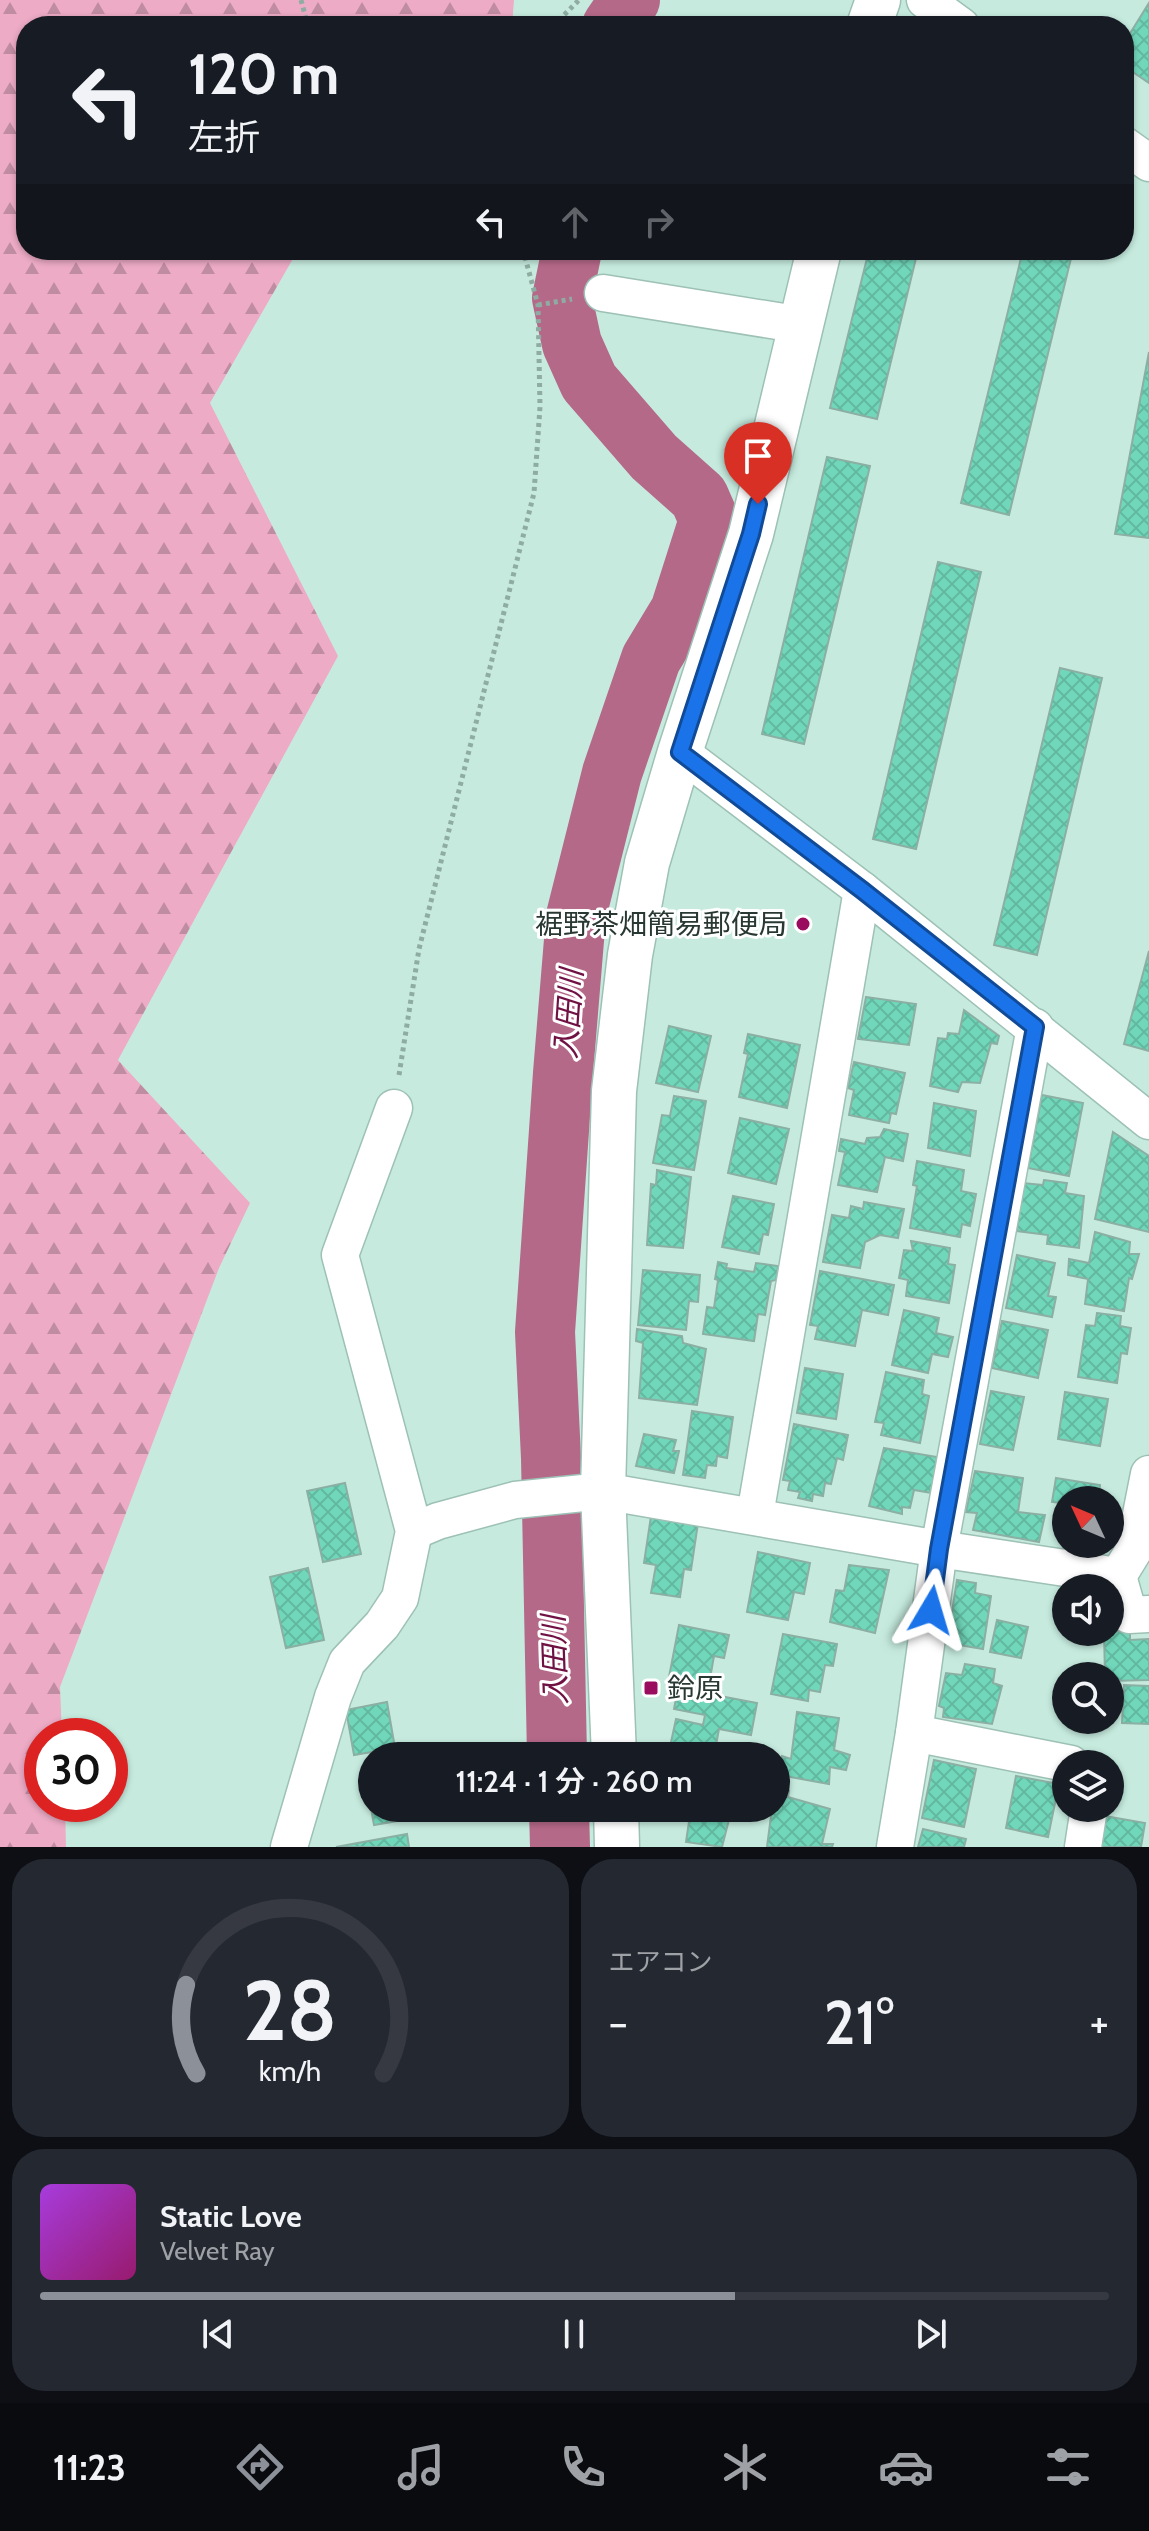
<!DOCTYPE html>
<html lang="ja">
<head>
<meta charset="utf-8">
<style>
  body { margin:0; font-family:Cabin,"Noto Sans JP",sans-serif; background:#242831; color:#f1f3f6; height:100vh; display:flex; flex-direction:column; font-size:30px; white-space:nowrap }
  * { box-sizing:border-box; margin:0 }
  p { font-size:26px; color:#9ea1a6 }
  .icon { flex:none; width:44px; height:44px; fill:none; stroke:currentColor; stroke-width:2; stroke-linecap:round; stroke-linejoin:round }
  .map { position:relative; height:1847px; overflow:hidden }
  .panel { display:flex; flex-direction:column; gap:12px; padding:12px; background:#0d0f14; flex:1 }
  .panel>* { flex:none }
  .banner { position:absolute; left:16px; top:16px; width:1118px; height:244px; border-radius:32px; box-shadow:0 2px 6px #0004; background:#171b24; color:#f1f3f6; overflow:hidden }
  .needle { width:52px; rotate:314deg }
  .buttons { position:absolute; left:1052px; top:1486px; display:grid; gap:16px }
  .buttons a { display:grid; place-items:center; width:72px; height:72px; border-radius:50%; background:#171b24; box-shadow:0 2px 6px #0004; font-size:40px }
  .speed { position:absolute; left:24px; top:1718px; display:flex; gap:16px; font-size:40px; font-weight:700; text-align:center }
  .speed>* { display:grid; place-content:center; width:104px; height:104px; border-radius:50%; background:#171b24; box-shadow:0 2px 6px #0004; line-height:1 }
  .speed .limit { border:12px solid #d22; background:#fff; color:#111 }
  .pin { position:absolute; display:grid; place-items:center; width:68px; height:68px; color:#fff; margin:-82px -34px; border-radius:50% 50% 50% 0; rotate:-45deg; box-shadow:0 0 8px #0007 }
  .pin .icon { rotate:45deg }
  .me { position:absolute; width:88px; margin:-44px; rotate:7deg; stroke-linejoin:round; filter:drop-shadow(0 0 6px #0008) }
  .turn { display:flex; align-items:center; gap:28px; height:168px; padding:0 40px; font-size:36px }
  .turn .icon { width:104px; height:104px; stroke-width:2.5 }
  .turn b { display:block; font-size:56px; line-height:68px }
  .lanes { display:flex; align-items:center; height:76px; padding:0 40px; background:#0003; justify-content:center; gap:40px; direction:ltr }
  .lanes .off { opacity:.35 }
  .big { font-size:60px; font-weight:600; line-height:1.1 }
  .panel .widget { flex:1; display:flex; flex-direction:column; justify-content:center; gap:12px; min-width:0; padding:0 28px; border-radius:32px; background:#242831 }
  .panel .dial { align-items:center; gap:0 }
  .dial svg { height:208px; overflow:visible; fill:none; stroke:#363941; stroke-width:7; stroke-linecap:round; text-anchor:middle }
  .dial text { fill:#f1f3f6; stroke:none }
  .song { display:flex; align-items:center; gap:24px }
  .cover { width:96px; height:96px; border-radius:12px; background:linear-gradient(135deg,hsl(280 70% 55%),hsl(320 70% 35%)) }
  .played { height:8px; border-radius:4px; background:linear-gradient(90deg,#8c9099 65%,#363941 65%) }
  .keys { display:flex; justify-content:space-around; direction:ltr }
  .heat { display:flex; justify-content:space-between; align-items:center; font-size:44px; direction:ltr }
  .panel .tiles { flex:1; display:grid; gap:12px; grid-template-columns:1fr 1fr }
  .widget:last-child { grid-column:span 2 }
  .trip { position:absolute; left:358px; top:1742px; width:432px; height:80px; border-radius:40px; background:#171b24; box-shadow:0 2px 6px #0004; font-weight:600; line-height:80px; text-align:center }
  .menu { display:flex; height:128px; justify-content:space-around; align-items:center; background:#090b0e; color:#9ea1a6 }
  .menu .icon { width:56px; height:56px }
  .menu .current { color:#8c9099 }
  .menu b { font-size:36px; color:#f1f3f6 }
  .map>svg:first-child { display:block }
  .forest { fill:url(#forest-firs) }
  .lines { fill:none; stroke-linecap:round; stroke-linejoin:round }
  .river { stroke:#b56989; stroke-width:60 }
  .building { fill:url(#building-cross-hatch); stroke:#8bafa3; stroke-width:2 }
  .street-casing { stroke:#9dc1b5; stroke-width:39 }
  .secondary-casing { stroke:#9dc1b5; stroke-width:47 }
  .path { stroke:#8faca2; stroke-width:5; stroke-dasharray:4 4; stroke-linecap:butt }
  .street { stroke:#fff; stroke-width:36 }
  .secondary { stroke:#fff; stroke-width:44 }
  .route-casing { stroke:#114b97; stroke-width:20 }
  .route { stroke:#1a73e8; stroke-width:14 }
  .poi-dot { fill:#9a0d5e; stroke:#fff; stroke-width:3 }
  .labels { text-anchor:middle; stroke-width:6; stroke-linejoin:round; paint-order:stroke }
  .poi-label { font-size:28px; fill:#293833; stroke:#fff; text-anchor:end }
  .water-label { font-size:30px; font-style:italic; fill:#701144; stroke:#fff }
</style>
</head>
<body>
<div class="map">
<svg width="1149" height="1847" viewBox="0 0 1149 1847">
  <defs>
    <pattern id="forest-firs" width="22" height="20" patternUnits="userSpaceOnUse" patternTransform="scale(2)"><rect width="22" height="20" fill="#edabc5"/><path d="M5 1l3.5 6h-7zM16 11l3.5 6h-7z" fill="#c08ca1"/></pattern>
    <pattern id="building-cross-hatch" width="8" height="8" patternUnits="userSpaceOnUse" patternTransform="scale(2)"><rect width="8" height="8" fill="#71d7ba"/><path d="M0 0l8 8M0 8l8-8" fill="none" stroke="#62b9a0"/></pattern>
  </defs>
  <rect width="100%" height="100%" fill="#c6ebde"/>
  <polygon class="forest" points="0,0 514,0 512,26 26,26 26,250 298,250 210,403 338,656 118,1060 250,1203 219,1268 60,1687 62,1736 42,1736 42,1804 65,1804 66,1847 0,1847"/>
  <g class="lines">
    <g class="river">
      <polyline points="612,26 630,0"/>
      <polyline points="557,1756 551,1458 545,1332 563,1073 576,916 612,773 651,659 680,611 709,520 699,497 654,457 589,382 572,344 562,298 572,250"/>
      <polyline points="559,1808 560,1847"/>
    </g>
  </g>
  <g class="building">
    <polygon points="1149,3 1149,83 1124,66 1124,43"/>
    <polygon points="869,250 918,250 877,419 830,408"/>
    <polygon points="1023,250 1073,250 1009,515 961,503"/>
    <polygon points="1149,352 1149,538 1115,534"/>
    <polygon points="827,457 870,466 804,744 762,734"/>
    <polygon points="938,562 981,572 916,849 873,839"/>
    <polygon points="1060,668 1102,678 1037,955 994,945"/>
    <polygon points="1149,951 1149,1051 1124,1044"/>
    <polygon points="866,997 916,1004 909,1045 858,1039"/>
    <polygon points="964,1010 999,1036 997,1044 991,1043 980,1083 962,1082 958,1092 930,1086 938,1038 947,1039 948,1033 959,1034"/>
    <polygon points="669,1026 711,1036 698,1092 656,1083"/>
    <polygon points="748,1034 800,1045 787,1108 739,1097 748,1054 744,1053"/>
    <polygon points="854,1062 905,1073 896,1114 891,1113 889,1123 849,1115 854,1090 848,1088"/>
    <polygon points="1042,1095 1083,1103 1069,1176 1028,1168"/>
    <polygon points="674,1096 706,1101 694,1170 653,1163 662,1115 670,1116"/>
    <polygon points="934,1103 976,1111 970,1156 928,1148"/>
    <polygon points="740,1118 789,1129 776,1184 728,1173"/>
    <polygon points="884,1129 908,1134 903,1161 885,1157 877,1192 838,1185 845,1152 839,1151 841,1139 865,1144 867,1138 880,1137"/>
    <polygon points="1113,1132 1149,1156 1149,1232 1095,1219"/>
    <polygon points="917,1161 964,1170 961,1191 976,1194 970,1226 962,1224 960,1237 910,1228 917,1186 913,1185"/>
    <polygon points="657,1170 691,1177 683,1248 647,1245 651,1184 656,1185"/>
    <polygon points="1044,1180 1067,1183 1065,1193 1084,1196 1079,1248 1047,1244 1048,1235 1017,1231 1023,1183 1043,1185"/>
    <polygon points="733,1196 774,1204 768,1235 763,1234 759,1254 722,1247"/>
    <polygon points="864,1202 904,1209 898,1238 880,1235 865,1242 860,1268 823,1262 832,1215 849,1218 851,1206 863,1209"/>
    <polygon points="1095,1232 1130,1242 1129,1254 1139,1254 1132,1279 1129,1278 1124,1311 1085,1304 1088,1279 1068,1275 1069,1259 1089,1263"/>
    <polygon points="911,1241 950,1248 948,1264 955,1265 949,1303 906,1296 908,1280 899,1278 904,1250 913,1251"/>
    <polygon points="1017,1255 1055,1263 1048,1296 1056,1297 1052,1317 1006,1308"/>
    <polygon points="718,1262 727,1264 726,1268 754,1272 756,1263 778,1266 776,1280 771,1281 765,1315 758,1314 754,1341 703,1334 707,1307 714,1308 718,1280 715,1279"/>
    <polygon points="643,1270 700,1275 698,1302 689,1301 686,1330 638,1325"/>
    <polygon points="820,1271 894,1285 888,1315 862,1310 855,1346 815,1339 818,1326 810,1325"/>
    <polygon points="904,1310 939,1318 936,1333 953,1337 948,1357 932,1354 928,1373 892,1365"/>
    <polygon points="1097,1313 1121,1316 1120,1326 1131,1328 1127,1354 1121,1353 1117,1383 1078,1377 1086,1325 1095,1326"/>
    <polygon points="1002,1321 1048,1330 1038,1378 992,1368"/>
    <polygon points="637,1329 682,1336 683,1343 706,1349 697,1405 639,1398 643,1343 636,1341"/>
    <polygon points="805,1368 843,1374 836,1419 797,1413"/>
    <polygon points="886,1372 924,1380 922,1394 929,1396 920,1443 881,1435 884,1423 875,1422"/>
    <polygon points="991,1391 1024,1397 1013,1450 980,1444"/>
    <polygon points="1065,1392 1108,1399 1100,1446 1058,1439"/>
    <polygon points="692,1411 733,1417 727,1458 717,1456 716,1466 707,1465 705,1478 683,1475"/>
    <polygon points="794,1424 848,1435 843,1460 837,1458 831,1484 825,1483 823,1496 813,1494 812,1501 798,1498 800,1492 788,1490 790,1481 783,1480"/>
    <polygon points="644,1434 676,1440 673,1451 679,1451 674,1473 636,1466"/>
    <polygon points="884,1448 937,1457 932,1493 914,1490 910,1508 902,1507 902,1514 869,1506"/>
    <polygon points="975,1471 1023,1478 1018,1512 1045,1515 1039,1542 973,1530 977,1513 966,1512"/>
    <polygon points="1056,1478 1100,1485 1099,1494 1108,1496 1107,1500 1066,1500 1066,1536 1055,1534 1060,1503 1052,1502"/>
    <polygon points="345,1483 361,1554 323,1562 307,1491"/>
    <polygon points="651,1516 698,1523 691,1570 684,1569 680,1597 651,1593 656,1565 644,1563"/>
    <polygon points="758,1552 810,1563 804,1594 794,1592 788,1620 747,1612"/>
    <polygon points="849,1565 889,1570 875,1633 830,1622 836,1590 844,1591"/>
    <polygon points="308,1568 324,1640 286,1648 270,1577"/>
    <polygon points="957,1580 976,1583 975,1593 991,1596 983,1649 947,1643"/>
    <polygon points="997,1620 1028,1627 1021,1658 990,1652"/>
    <polygon points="679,1625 729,1635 724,1658 714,1656 709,1684 669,1677"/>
    <polygon points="1130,1631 1130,1640 1149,1639 1149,1680 1110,1681 1110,1676 1105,1676 1104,1632"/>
    <polygon points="783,1634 837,1644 833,1666 825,1665 820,1692 809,1690 808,1701 771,1694"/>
    <polygon points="965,1664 995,1669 993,1683 1002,1686 992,1724 943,1717 944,1708 939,1706 946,1673 962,1675"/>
    <polygon points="1124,1685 1149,1686 1149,1724 1122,1723"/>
    <polygon points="678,1688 757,1703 751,1735 719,1729 714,1756 668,1756 676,1719 703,1725 705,1715 674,1709"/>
    <polygon points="387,1702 395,1748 354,1755 346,1710"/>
    <polygon points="797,1712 839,1718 834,1750 850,1755 846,1770 830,1767 829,1784 779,1775 782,1756 791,1759"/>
    <polygon points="934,1760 976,1769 964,1827 922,1818"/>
    <polygon points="1016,1776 1059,1784 1048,1837 1006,1828"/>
    <polygon points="372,1779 372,1808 414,1808 415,1818 374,1825 366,1780"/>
    <polygon points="776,1790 789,1791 788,1797 830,1809 822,1844 833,1844 832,1847 767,1847 772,1808 776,1808"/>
    <polygon points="691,1808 732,1808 722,1847 686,1842"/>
    <polygon points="1105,1816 1145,1823 1141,1847 1100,1847"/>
    <polygon points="923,1829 966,1839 964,1847 918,1847"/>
    <polygon points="407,1834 409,1847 336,1847"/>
  </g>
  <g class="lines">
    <g class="street-casing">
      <g id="street">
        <polyline points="925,0 961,26"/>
        <polyline points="1124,145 1149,163"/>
        <polyline points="603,293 802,325"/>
        <polyline points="680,752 862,890 1149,1121"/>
        <polyline points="755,1515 862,890"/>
        <polyline points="414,1531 438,1521 515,1500 603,1491 939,1549 1118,1576 1134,1550 1149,1474"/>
        <polyline points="1118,1576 1129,1615 1149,1614"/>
        <polyline points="914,1733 1071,1764"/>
        <polyline points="289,1847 333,1697 347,1662 382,1625 400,1598 414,1531 340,1255 394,1108"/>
        <polyline points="895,1847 914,1733 939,1549 1035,1027"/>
        <polyline points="1083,1847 1089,1808"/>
      </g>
    </g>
    <g class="secondary-casing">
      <g id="secondary">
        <polyline points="869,26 878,0"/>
        <polyline points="614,1756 603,1491 614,1091 630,955 647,863 680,752 751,534 819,250"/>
        <polyline points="616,1808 617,1847"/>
      </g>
    </g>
    <g class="path">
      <polyline points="301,0 308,26"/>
      <polyline points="553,26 579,0"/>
      <polyline points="538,305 572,299"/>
      <polyline points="399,1075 419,949 534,493 540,407 538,305 523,250"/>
    </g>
    <use href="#street" class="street"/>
    <use href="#secondary" class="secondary"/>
  </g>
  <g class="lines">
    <g class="route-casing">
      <polyline id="route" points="758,504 751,534 680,752 862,890 1035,1027 939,1549 931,1610"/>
    </g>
    <use href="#route" class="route"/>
  </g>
  <g class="poi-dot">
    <circle cx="803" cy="924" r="8"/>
    <rect x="643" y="1680" width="16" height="16" rx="4"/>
  </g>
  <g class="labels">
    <g class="poi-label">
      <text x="787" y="934">裾野茶畑簡易郵便局</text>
      <text x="667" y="1698" text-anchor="start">鈴原</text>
    </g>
    <g class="water-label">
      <text transform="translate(569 1014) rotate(-86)" y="10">入田川</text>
      <text transform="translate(555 1660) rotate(-92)" y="10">入田川</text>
    </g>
  </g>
</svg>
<div class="buttons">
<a><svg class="needle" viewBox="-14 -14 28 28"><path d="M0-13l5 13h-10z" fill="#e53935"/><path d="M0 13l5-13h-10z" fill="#9ea1a6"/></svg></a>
<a><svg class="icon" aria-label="sound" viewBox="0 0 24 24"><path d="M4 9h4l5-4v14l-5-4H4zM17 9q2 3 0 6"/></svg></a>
<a><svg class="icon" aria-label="search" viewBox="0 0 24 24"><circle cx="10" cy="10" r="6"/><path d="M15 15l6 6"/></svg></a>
<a><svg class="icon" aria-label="layers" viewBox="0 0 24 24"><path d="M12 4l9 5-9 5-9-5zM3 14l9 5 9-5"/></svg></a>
</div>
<div class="speed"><div class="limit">30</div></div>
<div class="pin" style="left:758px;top:504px;background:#d93025"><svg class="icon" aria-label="arrive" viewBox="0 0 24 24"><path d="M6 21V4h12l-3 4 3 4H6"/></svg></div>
<svg class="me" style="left:931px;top:1610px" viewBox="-20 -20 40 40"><path d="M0-17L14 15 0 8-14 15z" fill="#1a73e8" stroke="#fff" stroke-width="4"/></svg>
<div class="trip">11:24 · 1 分 · 260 m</div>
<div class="banner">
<div class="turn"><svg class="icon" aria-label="left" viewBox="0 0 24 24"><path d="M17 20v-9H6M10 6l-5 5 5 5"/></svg><div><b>120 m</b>左折</div></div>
<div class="lanes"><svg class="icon" aria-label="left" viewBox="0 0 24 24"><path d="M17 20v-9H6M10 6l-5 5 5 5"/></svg><svg class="icon off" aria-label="ahead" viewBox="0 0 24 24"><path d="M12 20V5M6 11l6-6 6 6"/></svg><svg class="icon off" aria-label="right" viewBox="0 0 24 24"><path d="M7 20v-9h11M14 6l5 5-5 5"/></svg></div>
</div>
</div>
<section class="panel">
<div class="tiles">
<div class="widget dial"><svg viewBox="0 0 100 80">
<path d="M14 69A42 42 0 1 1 86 69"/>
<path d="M14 69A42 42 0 0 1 10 35" stroke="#8c9099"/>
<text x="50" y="56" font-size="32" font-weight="700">28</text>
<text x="50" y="72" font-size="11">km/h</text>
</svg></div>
<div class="widget"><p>エアコン</p>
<div class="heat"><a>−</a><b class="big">21°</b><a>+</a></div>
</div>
<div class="widget">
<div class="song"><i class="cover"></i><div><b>Static Love</b><p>Velvet Ray</p></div></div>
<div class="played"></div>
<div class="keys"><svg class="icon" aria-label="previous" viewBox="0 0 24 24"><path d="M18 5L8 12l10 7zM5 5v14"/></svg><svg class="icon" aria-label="pause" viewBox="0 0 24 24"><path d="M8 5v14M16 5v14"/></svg><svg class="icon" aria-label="next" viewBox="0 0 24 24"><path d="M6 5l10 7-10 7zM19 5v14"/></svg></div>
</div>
</div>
</section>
<nav class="menu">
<b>11:23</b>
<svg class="icon current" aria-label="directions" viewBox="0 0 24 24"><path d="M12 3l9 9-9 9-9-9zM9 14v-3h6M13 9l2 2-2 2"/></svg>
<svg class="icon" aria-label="music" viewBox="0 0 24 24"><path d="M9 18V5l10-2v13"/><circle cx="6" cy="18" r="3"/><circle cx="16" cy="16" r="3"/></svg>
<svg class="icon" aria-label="phone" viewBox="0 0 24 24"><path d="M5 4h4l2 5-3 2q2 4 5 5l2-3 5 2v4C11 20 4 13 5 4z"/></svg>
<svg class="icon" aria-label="climate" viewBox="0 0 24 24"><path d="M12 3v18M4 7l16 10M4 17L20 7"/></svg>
<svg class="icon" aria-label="car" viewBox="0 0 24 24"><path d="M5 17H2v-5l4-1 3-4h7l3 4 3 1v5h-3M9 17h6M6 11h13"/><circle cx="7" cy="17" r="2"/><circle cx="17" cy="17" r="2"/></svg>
<svg class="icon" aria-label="filters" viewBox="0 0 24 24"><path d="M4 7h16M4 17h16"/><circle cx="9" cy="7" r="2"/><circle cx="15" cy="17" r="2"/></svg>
</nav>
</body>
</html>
